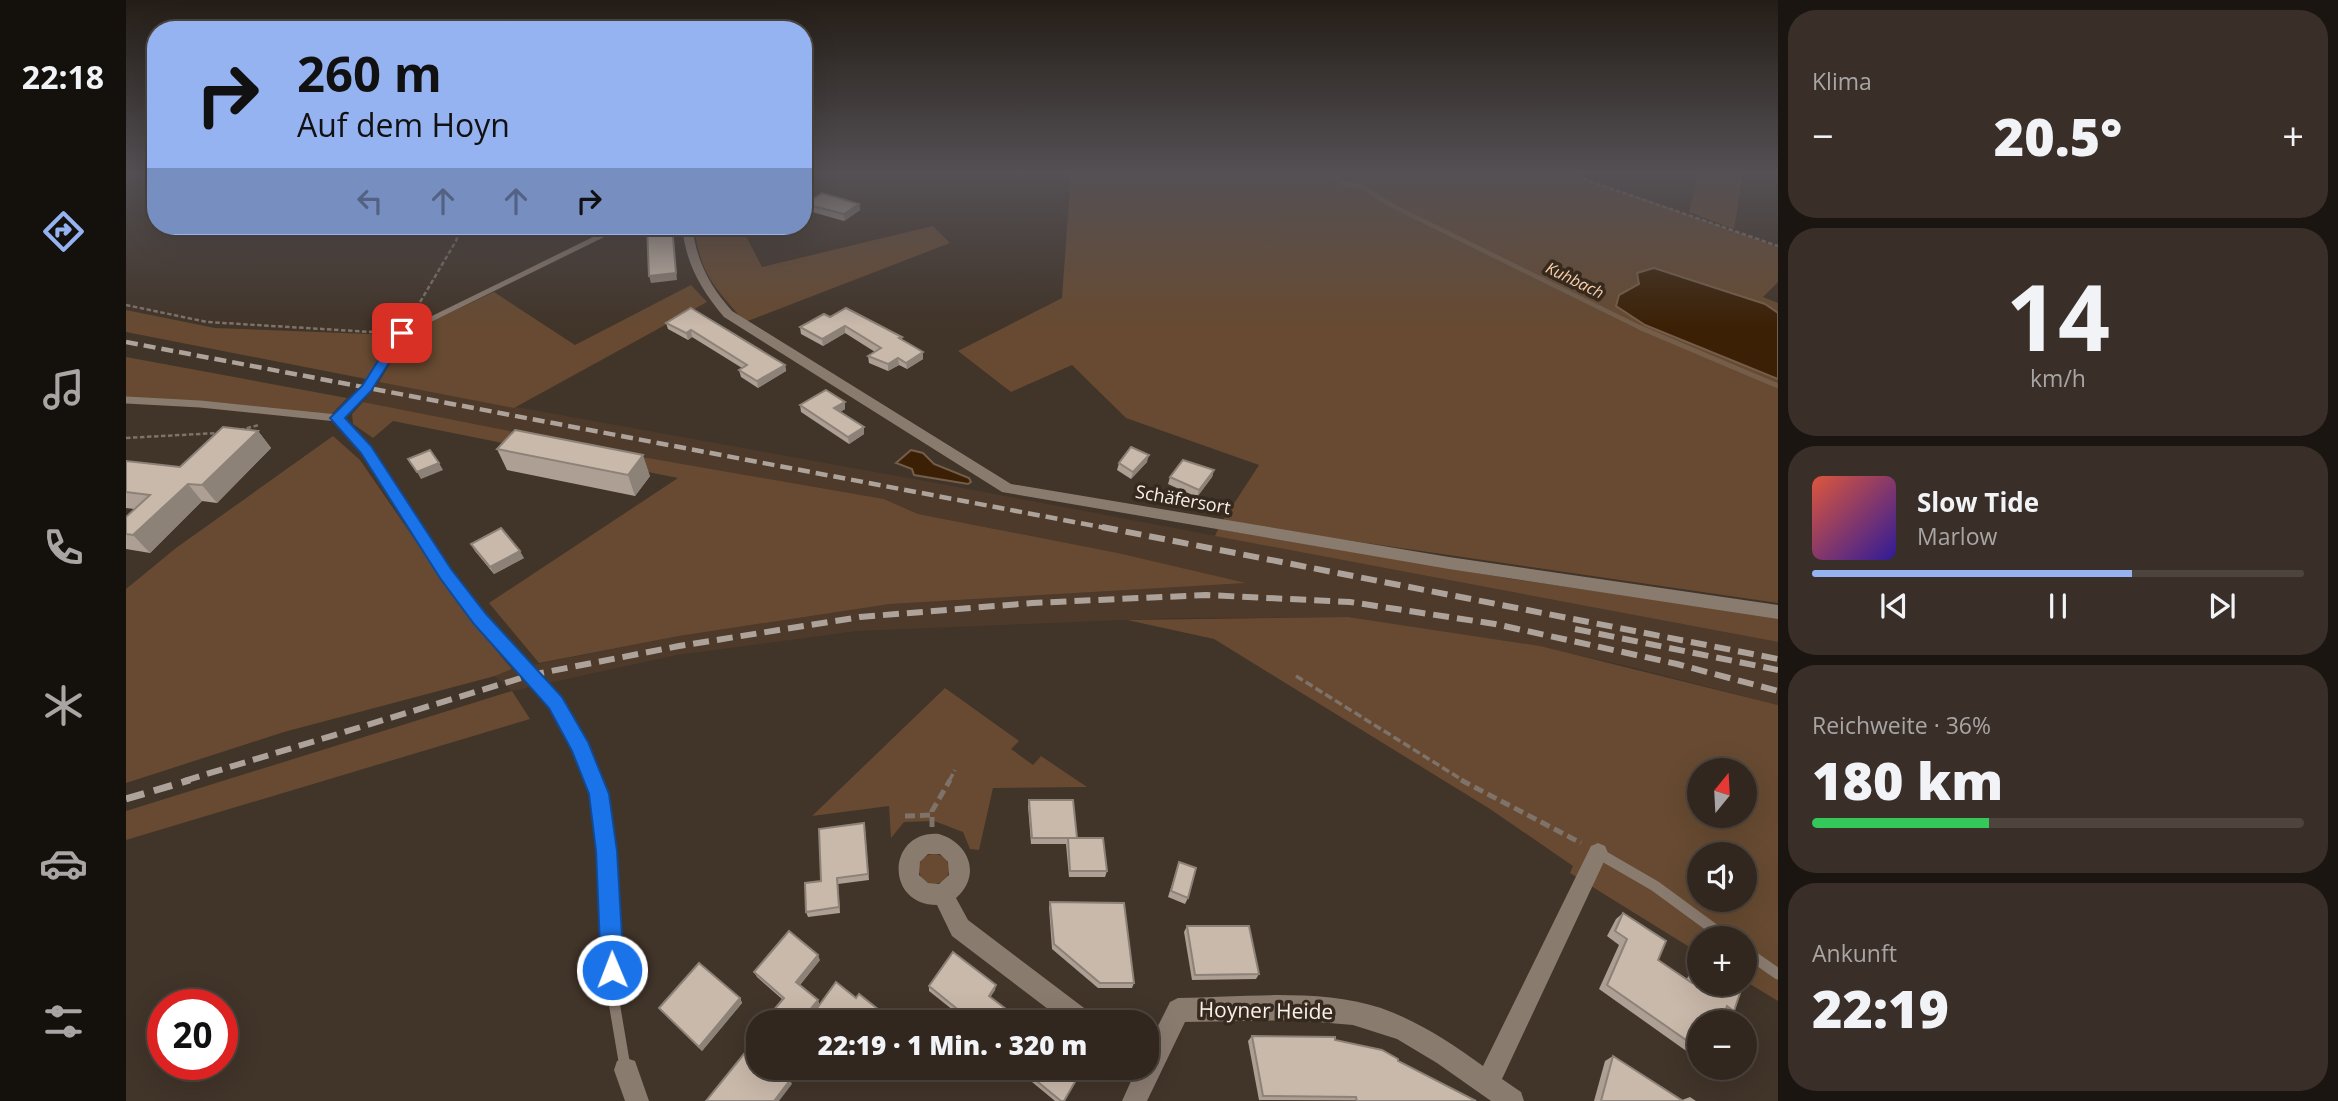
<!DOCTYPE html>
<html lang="de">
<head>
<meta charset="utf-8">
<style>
  body { margin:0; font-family:"Open Sans",sans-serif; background:#392f28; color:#f1f3f6; height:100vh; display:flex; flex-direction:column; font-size:26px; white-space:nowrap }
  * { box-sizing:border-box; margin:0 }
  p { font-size:23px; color:#a8a5a4 }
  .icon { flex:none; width:38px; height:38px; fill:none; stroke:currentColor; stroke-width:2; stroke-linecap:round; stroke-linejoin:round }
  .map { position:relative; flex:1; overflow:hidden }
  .details { display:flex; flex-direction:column; gap:10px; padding:10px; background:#1b1511; width:560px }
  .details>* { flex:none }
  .hud { position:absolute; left:21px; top:21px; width:665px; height:214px; border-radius:28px; box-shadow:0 7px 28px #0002,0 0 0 2px #4c443d; background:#95b2f1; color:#111; overflow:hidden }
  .needle { width:46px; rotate:18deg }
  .controls { position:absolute; left:1561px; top:758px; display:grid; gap:14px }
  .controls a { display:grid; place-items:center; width:70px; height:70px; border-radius:50%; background:#31271f; box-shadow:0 7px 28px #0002,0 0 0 2px #4c443d; font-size:35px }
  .speed { position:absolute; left:21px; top:989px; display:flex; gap:14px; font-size:35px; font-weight:700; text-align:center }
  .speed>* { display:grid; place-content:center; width:91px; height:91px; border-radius:50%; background:#31271f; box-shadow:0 7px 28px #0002,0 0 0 2px #4c443d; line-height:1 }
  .speed .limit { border:10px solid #d22; background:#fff; color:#111 }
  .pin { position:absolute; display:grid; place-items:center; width:60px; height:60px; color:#fff; margin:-30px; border-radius:14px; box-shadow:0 4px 10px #0006 }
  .me { position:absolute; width:77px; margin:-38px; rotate:359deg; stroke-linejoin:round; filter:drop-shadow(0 0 5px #0008) }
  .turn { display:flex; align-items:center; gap:24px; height:147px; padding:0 35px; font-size:32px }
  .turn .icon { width:91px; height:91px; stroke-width:2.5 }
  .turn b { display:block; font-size:49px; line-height:60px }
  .lanes { display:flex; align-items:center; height:66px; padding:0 35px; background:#0003; justify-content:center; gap:35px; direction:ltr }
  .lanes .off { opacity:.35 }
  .big { font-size:52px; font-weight:800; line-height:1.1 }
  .details .widget { flex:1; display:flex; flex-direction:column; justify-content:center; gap:10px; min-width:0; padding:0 24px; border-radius:28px; background:#392f28 }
  .details .dial { align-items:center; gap:0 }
  .dial b { font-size:91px; line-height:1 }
  .song { display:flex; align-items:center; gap:21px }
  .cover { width:84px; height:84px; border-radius:10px; background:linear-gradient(135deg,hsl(10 70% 55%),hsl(250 70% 35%)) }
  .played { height:7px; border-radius:4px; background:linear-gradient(90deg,#95b2f1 65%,#4c443d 65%) }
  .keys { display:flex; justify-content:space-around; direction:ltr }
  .heat { display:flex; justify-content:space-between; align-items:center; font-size:38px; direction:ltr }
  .charge { height:10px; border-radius:5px; background:linear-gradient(90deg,#34c759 36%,#4c443d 0) }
  .trip { position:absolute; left:620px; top:1010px; width:413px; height:70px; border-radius:28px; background:#31271f; box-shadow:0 7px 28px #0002,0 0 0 2px #4c443d; font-weight:800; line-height:70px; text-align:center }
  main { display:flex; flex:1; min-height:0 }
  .menu { display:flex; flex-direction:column; width:126px; justify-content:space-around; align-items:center; background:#14100c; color:#a8a5a4 }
  .menu .icon { width:49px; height:49px }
  .menu .current { color:#95b2f1 }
  .menu b { font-size:32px; color:#f1f3f6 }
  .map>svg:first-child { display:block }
  .built { fill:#4d3a2b }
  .green { fill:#674a31; fill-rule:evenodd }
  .water { fill:#3b2005; stroke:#745e4a; stroke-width:2 }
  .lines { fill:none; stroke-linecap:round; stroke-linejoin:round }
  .stream-far1 { stroke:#745e4a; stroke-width:4.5 }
  .stream { stroke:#745e4a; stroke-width:5 }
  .path-far2 { stroke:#7e7269; stroke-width:2.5; stroke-dasharray:4.5 2.5; stroke-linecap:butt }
  .path-far1 { stroke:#7e7269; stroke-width:3.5; stroke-dasharray:8 3.5; stroke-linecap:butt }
  .path { stroke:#7e7269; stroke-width:5; stroke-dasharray:10 5; stroke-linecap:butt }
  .service-far3 { stroke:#8a7b6f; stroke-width:5 }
  .service-far2 { stroke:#8a7b6f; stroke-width:7 }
  .service-far1 { stroke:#8a7b6f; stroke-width:9 }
  .service { stroke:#8a7b6f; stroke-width:11 }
  .minor { fill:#8a7b6f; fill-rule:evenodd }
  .rail-far2 { stroke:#ada39b; stroke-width:4.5; stroke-dasharray:12 6; stroke-linecap:butt }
  .rail-far1 { stroke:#ada39b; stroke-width:6; stroke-dasharray:16 8; stroke-linecap:butt }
  .rail { stroke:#ada39b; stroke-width:7; stroke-dasharray:19 10; stroke-linecap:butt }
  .wall { fill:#ad9f93 }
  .shaded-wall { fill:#8d8278 }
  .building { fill:#c9b9ab; stroke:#8d8278; stroke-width:2 }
  .route { fill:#1a73e8; stroke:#114b97; stroke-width:2 }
  .labels { text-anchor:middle; stroke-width:7; stroke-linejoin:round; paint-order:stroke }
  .far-water-label { font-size:16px; font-style:italic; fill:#facea9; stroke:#362a1f }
  .street-label { font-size:18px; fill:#f9f0ea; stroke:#362a1f }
  .near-street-label { font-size:21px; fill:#f9f0ea; stroke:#362a1f }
</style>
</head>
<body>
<main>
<nav class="menu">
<b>22:18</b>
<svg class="icon current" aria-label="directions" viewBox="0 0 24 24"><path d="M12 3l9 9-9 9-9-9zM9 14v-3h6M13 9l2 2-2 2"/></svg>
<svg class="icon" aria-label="music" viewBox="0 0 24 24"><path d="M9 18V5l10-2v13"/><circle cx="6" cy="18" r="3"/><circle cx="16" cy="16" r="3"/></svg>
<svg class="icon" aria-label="phone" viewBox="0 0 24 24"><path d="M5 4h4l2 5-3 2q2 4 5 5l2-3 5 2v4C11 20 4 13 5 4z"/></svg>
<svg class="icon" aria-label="climate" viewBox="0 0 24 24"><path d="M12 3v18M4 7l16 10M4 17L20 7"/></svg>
<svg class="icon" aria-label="car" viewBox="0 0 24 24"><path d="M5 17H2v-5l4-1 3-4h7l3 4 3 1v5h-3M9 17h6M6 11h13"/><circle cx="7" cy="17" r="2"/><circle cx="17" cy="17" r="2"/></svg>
<svg class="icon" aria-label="filters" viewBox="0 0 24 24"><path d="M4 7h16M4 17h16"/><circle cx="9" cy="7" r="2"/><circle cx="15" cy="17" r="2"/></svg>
</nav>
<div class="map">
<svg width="1652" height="1101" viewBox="0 0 1652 1101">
  <rect width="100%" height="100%" fill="#413429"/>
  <polygon class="built" points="253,382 821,485 1652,642 1652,705 1501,666 1405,645 1222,617 1046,618 731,631 551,655 386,691 369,676 386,669 553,636 764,604 1117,583 992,553 792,514 758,499 505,455 237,402"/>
  <g class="green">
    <polygon points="945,172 1432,172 1516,198 1652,247 1652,282 1637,297 1652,303 1652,313 1639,304 1528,268 1513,284 1503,288 1519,325 1652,379 1652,603 1096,522 1133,465 1000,418 946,365 885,392 832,351 936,298"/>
    <polygon points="1573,172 1617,172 1608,229 1563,212"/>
    <path d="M568,226H619L620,236L636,267L807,226L824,243L619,322C587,285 575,276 568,226Z"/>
    <polygon points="565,285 581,302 388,408 253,382 283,332 368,292 449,345"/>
    <polygon points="0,310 89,328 269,335 240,379 0,332"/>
    <polygon points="0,357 221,398 203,417 0,398"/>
    <polygon points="237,402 505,455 758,499 792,514 992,553 1120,583 764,604 553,636 413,663 363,603 552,478 267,421 247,438 227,424 226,414"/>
    <polygon points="207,436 234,460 342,617 386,669 369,676 158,732 0,783 0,589 50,548"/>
    <polygon points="1092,529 1386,579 1652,617 1652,642 1089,536"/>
    <path d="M1222,617L1414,646L1652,705V1001L1619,981V938H1573V953L1444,873L1447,866L1364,809L1088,639L1001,620ZM1573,770H1619V816H1573ZM1573,854H1619V900H1573Z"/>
    <polygon points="819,688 893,741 885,749 907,765 915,756 961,787 867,788 853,850 844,849 837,832 808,821 778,822 765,838 763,806 686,816"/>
    <polygon points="386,691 404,719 0,840 0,811"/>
    <circle cx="808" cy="869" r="15"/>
  </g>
  <g class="water">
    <polygon points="1528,268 1639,304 1652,313 1652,379 1519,325 1490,306 1493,295 1513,284 1511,273"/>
    <polygon points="785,450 797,453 808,464 843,478 845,482 842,484 788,475 786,469 770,463"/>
  </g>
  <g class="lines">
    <polyline class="stream-far1" points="1199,172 1219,184 1236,187 1265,205 1519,330"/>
    <polyline class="stream" points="1515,328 1652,386"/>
    <g class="path-far2">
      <polyline points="1437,172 1652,246"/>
      <polyline points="0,305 81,322 262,333"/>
      <polyline points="287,314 330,241 335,226"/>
      <polyline points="114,430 133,425"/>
      <polyline points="0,438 92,433"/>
    </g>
    <g class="path-far1">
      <polyline points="1170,676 1338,781"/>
      <polyline points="823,781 829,770"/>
    </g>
    <g class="path">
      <polyline points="1335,780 1455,843"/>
      <polyline points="779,816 806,815"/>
      <polyline points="806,827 806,811 824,780"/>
    </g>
    <polyline class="service-far3" points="283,330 495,226"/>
    <g class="service-far2">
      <polyline points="0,400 74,404 211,418"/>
      <polyline points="211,418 240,449 291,529"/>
      <polyline points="211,418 241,388 276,333 287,328"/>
    </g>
    <polyline class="service-far1" points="290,527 320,574 354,619 429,702 455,748 468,781"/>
    <g class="service">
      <polyline points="467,780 473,794 485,917 487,996 499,1067"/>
      <polyline points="1472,853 1529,886 1600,938"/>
      <polyline points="1619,951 1652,974"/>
    </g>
    <g class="minor">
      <path d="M556,226H566C571,262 583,285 606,311L885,484L1323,557L1652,605V619L1323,569L876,492L598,317C574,288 560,264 556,226Z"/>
      <path d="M813,834C843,843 856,875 830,898L842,920L966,1014L970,1022H939L826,936L811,905C758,905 761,830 813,834ZM802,854H814L822,862L823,875L813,884L802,883L793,875L794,862Z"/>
      <path d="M1472,843L1479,846L1482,853L1376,1079L1395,1092L1398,1101H1365L1311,1063L1271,1039L1227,1025L1168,1020L1059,1022L1021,1101H996L1011,1068H1020V1050L1044,1002L1052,998C1118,997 1191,988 1255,1008C1292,1021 1325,1043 1357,1066L1465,846Z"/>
      <polygon points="500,1058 509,1061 523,1101 499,1101 488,1070 491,1061"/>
    </g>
    <polyline class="rail-far2" points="0,342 985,529"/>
    <g class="rail-far1">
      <polyline points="976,527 1652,659"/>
      <polyline points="1449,629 1652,670"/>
      <polyline points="58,781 405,675 553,646 734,617 906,603 1080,595 1224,602 1369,624 1551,664 1652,691"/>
    </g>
    <polyline class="rail" points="0,799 64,780"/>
  </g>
  <g class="wall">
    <polygon points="679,204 733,204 734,210 718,221 679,210"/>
    <polygon points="565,308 659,365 660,371 632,388 615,377 613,370 616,368 566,337 562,340 542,329 540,323"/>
    <polygon points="704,317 776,337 776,340 797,359 781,369 773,365 762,371 743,363 742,356 749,352 719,333 697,346 675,334 674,327"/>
    <polygon points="674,405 719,409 714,412 738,434 723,444 675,412"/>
    <polygon points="132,431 145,448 91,503 76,501 24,553 0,549 0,517 8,509 0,508 0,461 54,467"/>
    <polygon points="371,449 524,476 509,496 381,470"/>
    <polygon points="1021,462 1005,479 991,470 993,463"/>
    <polygon points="1088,470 1086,477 1071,497 1042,484 1044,477"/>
    <polygon points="345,544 398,558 368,574 349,551"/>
    <polygon points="903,800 981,871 979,877 943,877 940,844 905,844 902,806"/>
    <polygon points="739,829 743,880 712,884 714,913 682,917 680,912 695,881"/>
    <polygon points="1053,862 1062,898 1059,904 1042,897"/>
    <polygon points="924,902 1008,983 1006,988 972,988 926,949 923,907"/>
    <polygon points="1497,913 1532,960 1561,979 1566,966 1573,962 1573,984 1608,1011 1598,1016 1573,1022 1573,1060 1473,989 1493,945 1481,936 1490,919"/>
    <polygon points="1061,926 1133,974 1130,979 1066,980 1058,932"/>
    <polygon points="694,960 674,985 692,1000 693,1004 680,1022 656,1022 649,1016 647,1011 656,999 631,977 628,972"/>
    <polygon points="803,986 869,990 864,997 897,1022 842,1022 803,991"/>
    <polygon points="614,998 616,1003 576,1051 533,1008"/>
    <polygon points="730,998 768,1022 698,1022 690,1016 689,1011"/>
    <polygon points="1126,1036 1209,1040 1272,1061 1350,1101 1133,1100 1122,1041"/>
    <polygon points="1487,1056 1556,1100 1564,1097 1570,1101 1468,1101 1479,1061"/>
    <polygon points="889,1068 957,1068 938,1101 929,1101"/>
  </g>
  <g class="shaded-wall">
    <polygon points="733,204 734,210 718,221 718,214"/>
    <polygon points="546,226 551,280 525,283 523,276"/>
    <polygon points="719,326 719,333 697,346 696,339"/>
    <polygon points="565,330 566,337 562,340 560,333"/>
    <polygon points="797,352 797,359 781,369 780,363"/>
    <polygon points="772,358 773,365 762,371 762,364"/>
    <polygon points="659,365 660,371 632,388 631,381"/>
    <polygon points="719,402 719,409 709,415 708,408"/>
    <polygon points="738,427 738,434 723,444 722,437"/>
    <polygon points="132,431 145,448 91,503 76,485"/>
    <polygon points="517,455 524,476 509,496 502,475"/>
    <polygon points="1023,455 1021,462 1005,479 1007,472"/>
    <polygon points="313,463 317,470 295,479 291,472"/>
    <polygon points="1088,470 1086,477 1071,497 1073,490"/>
    <polygon points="62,484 76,501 24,553 7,535"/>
    <polygon points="394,551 398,558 368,574 364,567"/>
    <polygon points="692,955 694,960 672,987 670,982"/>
    <polygon points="870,985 869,990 862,1001 863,996"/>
    <polygon points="614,998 616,1003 576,1051 573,1047"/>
    <polygon points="692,1000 693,1004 680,1022 674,1022"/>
    <polygon points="664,1080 666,1084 653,1101 648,1101"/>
  </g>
  <g class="building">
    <polygon points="696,193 733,204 718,214 679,204"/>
    <polygon points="521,226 546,226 550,273 523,276"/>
    <polygon points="565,308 659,365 631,381 613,370 621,365 565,330 560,333 540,323"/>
    <polygon points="720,308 776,337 773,338 797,352 780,363 772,358 762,364 742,356 755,348 719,326 696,339 674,327 698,314 704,317"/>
    <polygon points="700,390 719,402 708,408 738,427 722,437 674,405"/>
    <polygon points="97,427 132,431 76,485 62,484 7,535 0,534 0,517 24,495 0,492 0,461 54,467"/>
    <polygon points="389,430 517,455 502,475 371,449"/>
    <polygon points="1005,447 1023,455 1007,472 993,463"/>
    <polygon points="304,450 313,463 291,472 282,459"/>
    <polygon points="1057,460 1088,470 1073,490 1044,477"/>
    <polygon points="375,528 394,551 364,567 345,544"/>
    <polygon points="903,800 947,800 951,838 906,838"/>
    <polygon points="738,823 742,874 711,878 713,907 680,912 679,883 695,881 693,829"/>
    <polygon points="942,838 977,838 981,871 944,871"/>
    <polygon points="1053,862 1070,868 1062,898 1045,891"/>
    <polygon points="924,902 998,903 1008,983 974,983 928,944"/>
    <polygon points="1497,913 1540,941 1532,960 1566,983 1573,965 1573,984 1611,984 1616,987 1608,1011 1601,1006 1595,1022 1573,1022 1573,1049 1481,985 1501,939 1489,931"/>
    <polygon points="1061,926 1123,926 1133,974 1069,975"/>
    <polygon points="663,931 692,955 670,982 692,1000 674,1022 659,1022 647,1011 658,998 628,972"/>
    <polygon points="827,952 870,985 863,996 897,1022 845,1022 846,1021 803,986"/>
    <polygon points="573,963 614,998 573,1047 533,1008"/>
    <polygon points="710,982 730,998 733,994 768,1022 701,1022 689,1011"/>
    <polygon points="1126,1036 1209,1037 1209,1040 1256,1050 1272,1059 1272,1061 1350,1101 1231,1101 1230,1097 1137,1096"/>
    <polygon points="626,1044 632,1050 632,1068 651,1068 664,1080 648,1101 580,1101"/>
    <polygon points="1487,1056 1557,1101 1475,1101"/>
    <polygon points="895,1068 957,1068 938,1101 935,1101"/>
  </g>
  <linearGradient id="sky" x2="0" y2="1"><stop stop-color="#241d17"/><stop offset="0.53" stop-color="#545054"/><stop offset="1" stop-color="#545054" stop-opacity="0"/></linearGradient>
  <rect width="1652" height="326" fill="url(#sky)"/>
  <polygon class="route" points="276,330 282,333 245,391 219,418 245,446 325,569 360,614 436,697 462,742 483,794 491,851 498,970 494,978 486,981 478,978 475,970 470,851 463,794 446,751 423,708 348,624 314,578 235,453 204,418 236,386 271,331"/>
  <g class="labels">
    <g class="far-water-label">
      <text transform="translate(1449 280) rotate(26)" y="6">Kuhbach</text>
    </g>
    <g class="street-label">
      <text transform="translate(1057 500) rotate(10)" y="6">Schäfersort</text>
    </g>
    <g class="near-street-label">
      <text transform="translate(1140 1011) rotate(1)" y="7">Hoyner Heide</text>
    </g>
  </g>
</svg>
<div class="controls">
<a><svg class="needle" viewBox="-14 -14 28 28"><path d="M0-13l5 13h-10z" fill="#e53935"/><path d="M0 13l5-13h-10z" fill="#a8a5a4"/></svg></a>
<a><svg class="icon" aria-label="sound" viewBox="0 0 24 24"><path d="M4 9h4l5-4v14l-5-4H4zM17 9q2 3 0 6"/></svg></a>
<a>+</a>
<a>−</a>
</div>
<div class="speed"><div class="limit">20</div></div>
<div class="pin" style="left:276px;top:333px;background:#d93025"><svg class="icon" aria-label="arrive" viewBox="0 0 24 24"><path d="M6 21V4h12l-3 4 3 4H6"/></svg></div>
<svg class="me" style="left:486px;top:970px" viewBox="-20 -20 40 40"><circle r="17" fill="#1a73e8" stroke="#fff" stroke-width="3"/><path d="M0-11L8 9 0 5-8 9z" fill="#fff"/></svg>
<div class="trip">22:19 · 1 Min. · 320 m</div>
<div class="hud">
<div class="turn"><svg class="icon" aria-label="right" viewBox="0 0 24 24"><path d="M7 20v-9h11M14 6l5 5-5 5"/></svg><div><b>260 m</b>Auf dem Hoyn</div></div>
<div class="lanes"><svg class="icon off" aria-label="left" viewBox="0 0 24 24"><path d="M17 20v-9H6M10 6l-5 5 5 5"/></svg><svg class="icon off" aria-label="ahead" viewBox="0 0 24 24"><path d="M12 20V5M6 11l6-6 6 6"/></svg><svg class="icon off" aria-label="ahead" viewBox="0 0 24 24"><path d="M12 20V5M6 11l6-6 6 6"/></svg><svg class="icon" aria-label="right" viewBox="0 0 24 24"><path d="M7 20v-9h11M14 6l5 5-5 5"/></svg></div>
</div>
</div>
<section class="details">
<div class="widget"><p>Klima</p>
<div class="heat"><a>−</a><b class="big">20.5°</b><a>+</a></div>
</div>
<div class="widget dial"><b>14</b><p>km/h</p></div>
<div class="widget">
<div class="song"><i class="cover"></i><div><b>Slow Tide</b><p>Marlow</p></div></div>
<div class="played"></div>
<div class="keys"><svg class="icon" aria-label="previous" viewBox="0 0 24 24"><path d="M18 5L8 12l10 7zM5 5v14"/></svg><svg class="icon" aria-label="pause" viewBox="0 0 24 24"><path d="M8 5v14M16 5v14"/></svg><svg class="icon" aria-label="next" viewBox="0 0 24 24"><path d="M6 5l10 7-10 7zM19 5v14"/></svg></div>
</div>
<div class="widget"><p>Reichweite · 36%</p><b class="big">180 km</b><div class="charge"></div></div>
<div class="widget"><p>Ankunft</p><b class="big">22:19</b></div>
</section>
</main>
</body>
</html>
